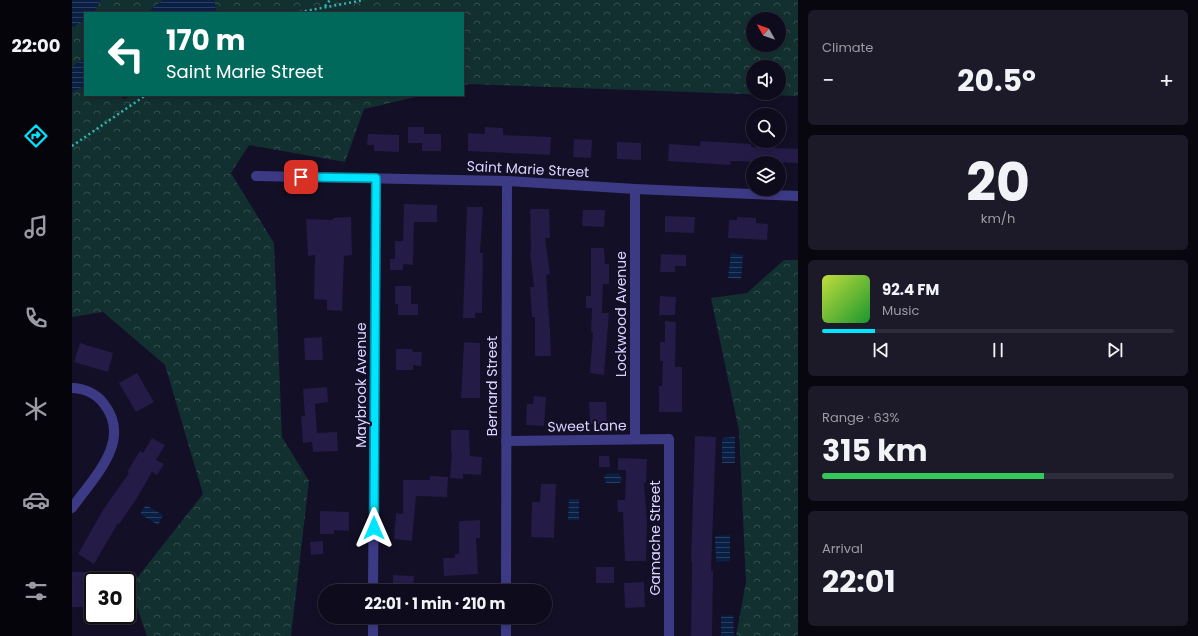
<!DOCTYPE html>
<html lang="en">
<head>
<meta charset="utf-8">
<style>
  body { margin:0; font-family:Poppins,sans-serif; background:#1c1929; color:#f1f3f6; height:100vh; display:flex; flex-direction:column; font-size:15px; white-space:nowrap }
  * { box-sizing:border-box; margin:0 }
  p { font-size:13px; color:#9b9ba3 }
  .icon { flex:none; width:22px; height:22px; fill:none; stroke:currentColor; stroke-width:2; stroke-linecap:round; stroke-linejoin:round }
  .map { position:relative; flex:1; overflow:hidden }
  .side { display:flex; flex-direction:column; gap:10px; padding:10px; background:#08060f; width:400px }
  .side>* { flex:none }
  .banner { position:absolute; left:12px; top:12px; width:380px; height:84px; border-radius:0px; box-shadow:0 2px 6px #0003,0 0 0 1px #2e2b3b; background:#00695c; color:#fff; overflow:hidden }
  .needle { width:26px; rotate:310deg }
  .buttons { position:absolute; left:674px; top:12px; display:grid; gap:8px }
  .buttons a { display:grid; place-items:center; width:40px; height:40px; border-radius:50%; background:#0e0b1c; box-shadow:0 2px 6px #0003,0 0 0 1px #2e2b3b; font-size:20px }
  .speed { position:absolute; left:12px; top:572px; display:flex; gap:8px; font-size:20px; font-weight:700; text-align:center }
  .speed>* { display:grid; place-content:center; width:52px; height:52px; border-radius:50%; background:#0e0b1c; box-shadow:0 2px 6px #0003,0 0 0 1px #2e2b3b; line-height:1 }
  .speed .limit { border:2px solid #111; border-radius:6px; background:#fff; color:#111 }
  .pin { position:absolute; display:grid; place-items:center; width:34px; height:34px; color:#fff; margin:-17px; border-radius:8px; box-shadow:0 2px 6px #0006 }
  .me { position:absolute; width:44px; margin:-22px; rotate:0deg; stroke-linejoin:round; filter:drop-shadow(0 0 3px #0008) }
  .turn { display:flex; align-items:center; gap:14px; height:84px; padding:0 16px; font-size:18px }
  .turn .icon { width:52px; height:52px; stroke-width:2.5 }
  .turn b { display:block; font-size:28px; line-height:34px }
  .big { font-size:30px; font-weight:700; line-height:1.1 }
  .side .widget { flex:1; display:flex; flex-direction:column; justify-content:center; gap:6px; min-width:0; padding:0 14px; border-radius:6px; background:#1c1929 }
  .side .dial { align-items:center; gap:0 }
  .dial b { font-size:52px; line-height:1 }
  .song { display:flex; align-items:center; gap:12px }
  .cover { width:48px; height:48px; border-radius:6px; background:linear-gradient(135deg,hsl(70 70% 55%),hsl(130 70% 35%)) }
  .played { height:4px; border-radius:2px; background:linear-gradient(90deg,#00e5ff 15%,#2e2b3b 15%) }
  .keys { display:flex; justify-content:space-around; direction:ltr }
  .heat { display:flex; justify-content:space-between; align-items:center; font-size:22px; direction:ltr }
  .charge { height:6px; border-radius:3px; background:linear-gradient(90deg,#34c759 63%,#2e2b3b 0) }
  .trip { position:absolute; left:246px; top:584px; width:234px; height:40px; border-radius:20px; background:#0e0b1c; box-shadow:0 2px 6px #0003,0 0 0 1px #2e2b3b; font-weight:700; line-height:40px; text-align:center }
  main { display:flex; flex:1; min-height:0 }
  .tabs { display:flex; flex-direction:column; width:72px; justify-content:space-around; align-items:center; background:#06040b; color:#9b9ba3 }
  .tabs .icon { width:28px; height:28px }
  .tabs .selected { color:#00e5ff }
  .tabs b { font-size:18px; color:#f1f3f6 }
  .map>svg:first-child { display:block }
  .forest { fill:url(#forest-crowns); fill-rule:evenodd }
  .water { fill:url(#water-rules) }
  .building { fill:#241b47 }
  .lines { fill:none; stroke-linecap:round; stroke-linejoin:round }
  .path { stroke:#2fb8b0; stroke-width:2.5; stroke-dasharray:2 3; stroke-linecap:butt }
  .minor { stroke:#3d3a85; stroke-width:10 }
  .route-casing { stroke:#0095a6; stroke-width:10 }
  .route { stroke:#00e5ff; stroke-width:7 }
  .labels { text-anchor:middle; stroke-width:4; stroke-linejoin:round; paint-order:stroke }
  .street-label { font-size:14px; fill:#d9d4ff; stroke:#130f26 }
</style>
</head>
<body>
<main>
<nav class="tabs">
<b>22:00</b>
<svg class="icon selected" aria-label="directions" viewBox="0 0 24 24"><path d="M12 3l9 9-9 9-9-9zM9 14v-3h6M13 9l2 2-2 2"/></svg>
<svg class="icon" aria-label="music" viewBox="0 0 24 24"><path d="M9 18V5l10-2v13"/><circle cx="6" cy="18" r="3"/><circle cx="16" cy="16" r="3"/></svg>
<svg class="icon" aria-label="phone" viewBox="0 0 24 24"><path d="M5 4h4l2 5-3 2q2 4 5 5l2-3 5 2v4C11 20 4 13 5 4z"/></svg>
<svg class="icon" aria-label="climate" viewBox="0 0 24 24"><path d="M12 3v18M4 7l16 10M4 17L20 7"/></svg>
<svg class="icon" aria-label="car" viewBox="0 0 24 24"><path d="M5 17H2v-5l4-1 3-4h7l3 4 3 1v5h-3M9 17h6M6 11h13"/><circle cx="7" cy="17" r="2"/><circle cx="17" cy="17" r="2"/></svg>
<svg class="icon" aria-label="filters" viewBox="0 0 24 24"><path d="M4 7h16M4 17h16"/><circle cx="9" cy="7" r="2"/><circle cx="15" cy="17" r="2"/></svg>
</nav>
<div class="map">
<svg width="726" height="636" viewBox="0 0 726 636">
  <defs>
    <pattern id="forest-crowns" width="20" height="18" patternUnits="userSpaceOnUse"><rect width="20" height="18" fill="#12302f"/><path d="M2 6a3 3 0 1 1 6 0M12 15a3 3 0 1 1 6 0" fill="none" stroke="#344d4e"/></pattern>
    <pattern id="water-rules" width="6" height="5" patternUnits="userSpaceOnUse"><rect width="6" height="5" fill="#0a1f44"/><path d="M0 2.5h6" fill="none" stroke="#2d3f60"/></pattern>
  </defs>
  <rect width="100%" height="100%" fill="#130f26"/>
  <g class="forest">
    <polygon points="29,0 91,0 75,13 21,13"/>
    <path d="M143,0H726V96L398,84L391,85V13H145L142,1ZM681,19H707V45H681ZM681,67H707V93H681Z"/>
    <polygon points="13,19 13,58 0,67 0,28"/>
    <polygon points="13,85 13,95 50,95 51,99 61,95 352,95 292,109 273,162 177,145 159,173 202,243 210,437 237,481 219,636 75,636 58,587 131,494 93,365 31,312 0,317 0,92"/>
    <polygon points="712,260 726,260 726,636 664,636 674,582 667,431 639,298 675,293"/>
  </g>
  <g class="water">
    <polygon points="0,0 29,0 21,13 13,13 13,19 0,28"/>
    <polygon points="91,0 143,0 142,1 145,13 75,13"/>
    <polygon points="13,58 13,85 0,92 0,67"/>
    <polygon points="659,253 671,255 669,279 656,278"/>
    <polygon points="663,437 663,463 650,463 650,438"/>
    <polygon points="546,473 550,479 548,483 534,483 532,477 534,474"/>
    <polygon points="497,499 507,499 507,520 496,520"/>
    <polygon points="74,505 91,515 86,525 68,514"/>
    <polygon points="658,535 658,561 644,562 643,536"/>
    <polygon points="661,615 662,636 649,636 649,616"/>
  </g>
  <g class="building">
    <polygon points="336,127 352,127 352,134 369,134 369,151 350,151 350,143 336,143"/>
    <polygon points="413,127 431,128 431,135 479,137 478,155 396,151 396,133 413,134"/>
    <polygon points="296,134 327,135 327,152 302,151 302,145 295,145"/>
    <polygon points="502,139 520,140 519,158 501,157"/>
    <polygon points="629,141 679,144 679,147 726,149 726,163 659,161 658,165 596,161 597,144 628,146"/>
    <polygon points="545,142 569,143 569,160 545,159"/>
    <polygon points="332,204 365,205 365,222 342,222 341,265 331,264 331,270 318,270 318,259 323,259 323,241 331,241"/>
    <polygon points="395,207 411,207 408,253 411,253 410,313 403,313 403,318 391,318"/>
    <polygon points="458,209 477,209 478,238 473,238 478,274 474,275 478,331 479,356 463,356 463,317 460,317 458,287 462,287 458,253 459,253"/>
    <polygon points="511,210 533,210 532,227 510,226"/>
    <polygon points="593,216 623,217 622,233 593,232"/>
    <polygon points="279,217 280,255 272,256 270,311 255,310 255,300 242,299 243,255 236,256 234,219 261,220 261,218"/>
    <polygon points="665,217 684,218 684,223 696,224 695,240 656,238 657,220 665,220"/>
    <polygon points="519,248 532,248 533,264 537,264 537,284 531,284 530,313 537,313 532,375 518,373 521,332 519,332 520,308 514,308 514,296 519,296"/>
    <polygon points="589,254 614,255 614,266 603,266 603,272 588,272"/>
    <polygon points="323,286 339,286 339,304 346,304 346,315 326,315 326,304 323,304"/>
    <polygon points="588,296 604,297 603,315 587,315"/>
    <polygon points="593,321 604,322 603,367 610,367 610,412 587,412 587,386 590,386 591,361 588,361 588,342 593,342"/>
    <polygon points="250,337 251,360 233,360 232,338"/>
    <polygon points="392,342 408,343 408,398 389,398"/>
    <polygon points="8,343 41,353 36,372 2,362"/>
    <polygon points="324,349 340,349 341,352 350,352 349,366 341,365 341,370 324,370"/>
    <polygon points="65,373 82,402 64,412 47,383"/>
    <polygon points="255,387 256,402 243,404 245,433 265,432 266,451 241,452 240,442 231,443 229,416 233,416 231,389"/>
    <polygon points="462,396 474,397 472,426 454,425 455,404 461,404"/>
    <polygon points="517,402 534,402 535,424 518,424"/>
    <polygon points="379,430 397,430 398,456 410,457 409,475 391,474 391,479 378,478 380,452 379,452"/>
    <polygon points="623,436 644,437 639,571 641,571 640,636 619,636 620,562 619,562"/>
    <polygon points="80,438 93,445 84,460 92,464 85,475 80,472 65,498 47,524 46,523 22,564 6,554 31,510 57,473 55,472 68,451 71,453"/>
    <polygon points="527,456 537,456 538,467 527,467"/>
    <polygon points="546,458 575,459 574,483 572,483 575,522 574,561 553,561 551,512 546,512 545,500 553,500 554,470 546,470"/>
    <polygon points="358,476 376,477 375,497 344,496 340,541 322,539 324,513 331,514 331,480 358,480"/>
    <polygon points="469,484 484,484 482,538 459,537 460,502 468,502"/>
    <polygon points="248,511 277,512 277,531 262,530 262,534 248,534"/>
    <polygon points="408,520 408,538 404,538 406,574 372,576 371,558 383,558 383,554 387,554 387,521"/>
    <polygon points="251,541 251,554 239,555 238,542"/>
    <rect x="524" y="567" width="18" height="16"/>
    <polygon points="0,572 15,572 14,607 0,607"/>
    <polygon points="321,575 342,576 341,591 321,591"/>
    <polygon points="572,582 573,607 553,608 552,583"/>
  </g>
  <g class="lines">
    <g class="path">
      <polyline points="253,6 258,0"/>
      <polyline points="223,13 292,0"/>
      <polyline points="0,146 74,95"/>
    </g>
    <g class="minor">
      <polyline points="184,176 435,181 563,189 726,196"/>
      <polyline points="563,189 563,439"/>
      <path d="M0,388C12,388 25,394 32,404C61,441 21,478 0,508"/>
      <polyline points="434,441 597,439 597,636"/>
      <polyline points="301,591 304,178"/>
      <polyline points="434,591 435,181"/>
      <polyline points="301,636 301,617"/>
      <polyline points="434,636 434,617"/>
    </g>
  </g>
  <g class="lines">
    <g class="route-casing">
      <polyline id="route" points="229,177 304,178 302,528"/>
    </g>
    <use href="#route" class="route"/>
  </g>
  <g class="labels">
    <g class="street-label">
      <text transform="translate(456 169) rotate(3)" y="5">Saint Marie Street</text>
      <text transform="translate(549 314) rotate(-90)" y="5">Lockwood Avenue</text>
      <text transform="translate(289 385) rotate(-90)" y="5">Maybrook Avenue</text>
      <text transform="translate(420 386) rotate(-90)" y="5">Bernard Street</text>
      <text transform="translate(515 426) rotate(-1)" y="5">Sweet Lane</text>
      <text transform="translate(583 538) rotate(-90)" y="5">Gamache Street</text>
    </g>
  </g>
</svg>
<div class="buttons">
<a><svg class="needle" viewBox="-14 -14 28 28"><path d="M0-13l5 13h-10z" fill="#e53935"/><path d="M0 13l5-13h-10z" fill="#9b9ba3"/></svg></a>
<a><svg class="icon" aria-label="sound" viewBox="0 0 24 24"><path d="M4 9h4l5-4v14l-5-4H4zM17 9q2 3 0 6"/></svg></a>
<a><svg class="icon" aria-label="search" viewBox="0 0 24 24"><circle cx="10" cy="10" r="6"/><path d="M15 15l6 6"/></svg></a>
<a><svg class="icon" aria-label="layers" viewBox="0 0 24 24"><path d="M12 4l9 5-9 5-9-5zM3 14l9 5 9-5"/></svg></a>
</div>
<div class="speed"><div class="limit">30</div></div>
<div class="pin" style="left:229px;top:177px;background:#d93025"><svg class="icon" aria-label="arrive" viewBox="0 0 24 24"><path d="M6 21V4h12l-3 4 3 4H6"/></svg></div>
<svg class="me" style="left:302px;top:528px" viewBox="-20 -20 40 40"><path d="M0-17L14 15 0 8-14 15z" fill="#00e5ff" stroke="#fff" stroke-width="4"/></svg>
<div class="trip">22:01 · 1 min · 210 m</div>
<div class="banner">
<div class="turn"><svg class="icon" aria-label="left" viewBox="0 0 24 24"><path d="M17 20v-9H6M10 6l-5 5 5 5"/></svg><div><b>170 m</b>Saint Marie Street</div></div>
</div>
</div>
<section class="side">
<div class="widget"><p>Climate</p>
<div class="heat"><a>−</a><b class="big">20.5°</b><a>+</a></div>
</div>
<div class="widget dial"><b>20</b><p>km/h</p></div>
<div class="widget">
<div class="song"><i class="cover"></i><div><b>92.4 FM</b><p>Music</p></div></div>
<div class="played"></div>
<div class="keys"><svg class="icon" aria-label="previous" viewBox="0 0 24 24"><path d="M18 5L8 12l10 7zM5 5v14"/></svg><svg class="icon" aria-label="pause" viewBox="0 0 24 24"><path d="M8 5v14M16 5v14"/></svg><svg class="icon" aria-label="next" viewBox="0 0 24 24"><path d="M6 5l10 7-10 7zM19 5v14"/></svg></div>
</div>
<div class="widget"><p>Range · 63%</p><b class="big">315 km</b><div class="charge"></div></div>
<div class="widget"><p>Arrival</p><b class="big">22:01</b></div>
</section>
</main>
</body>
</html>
